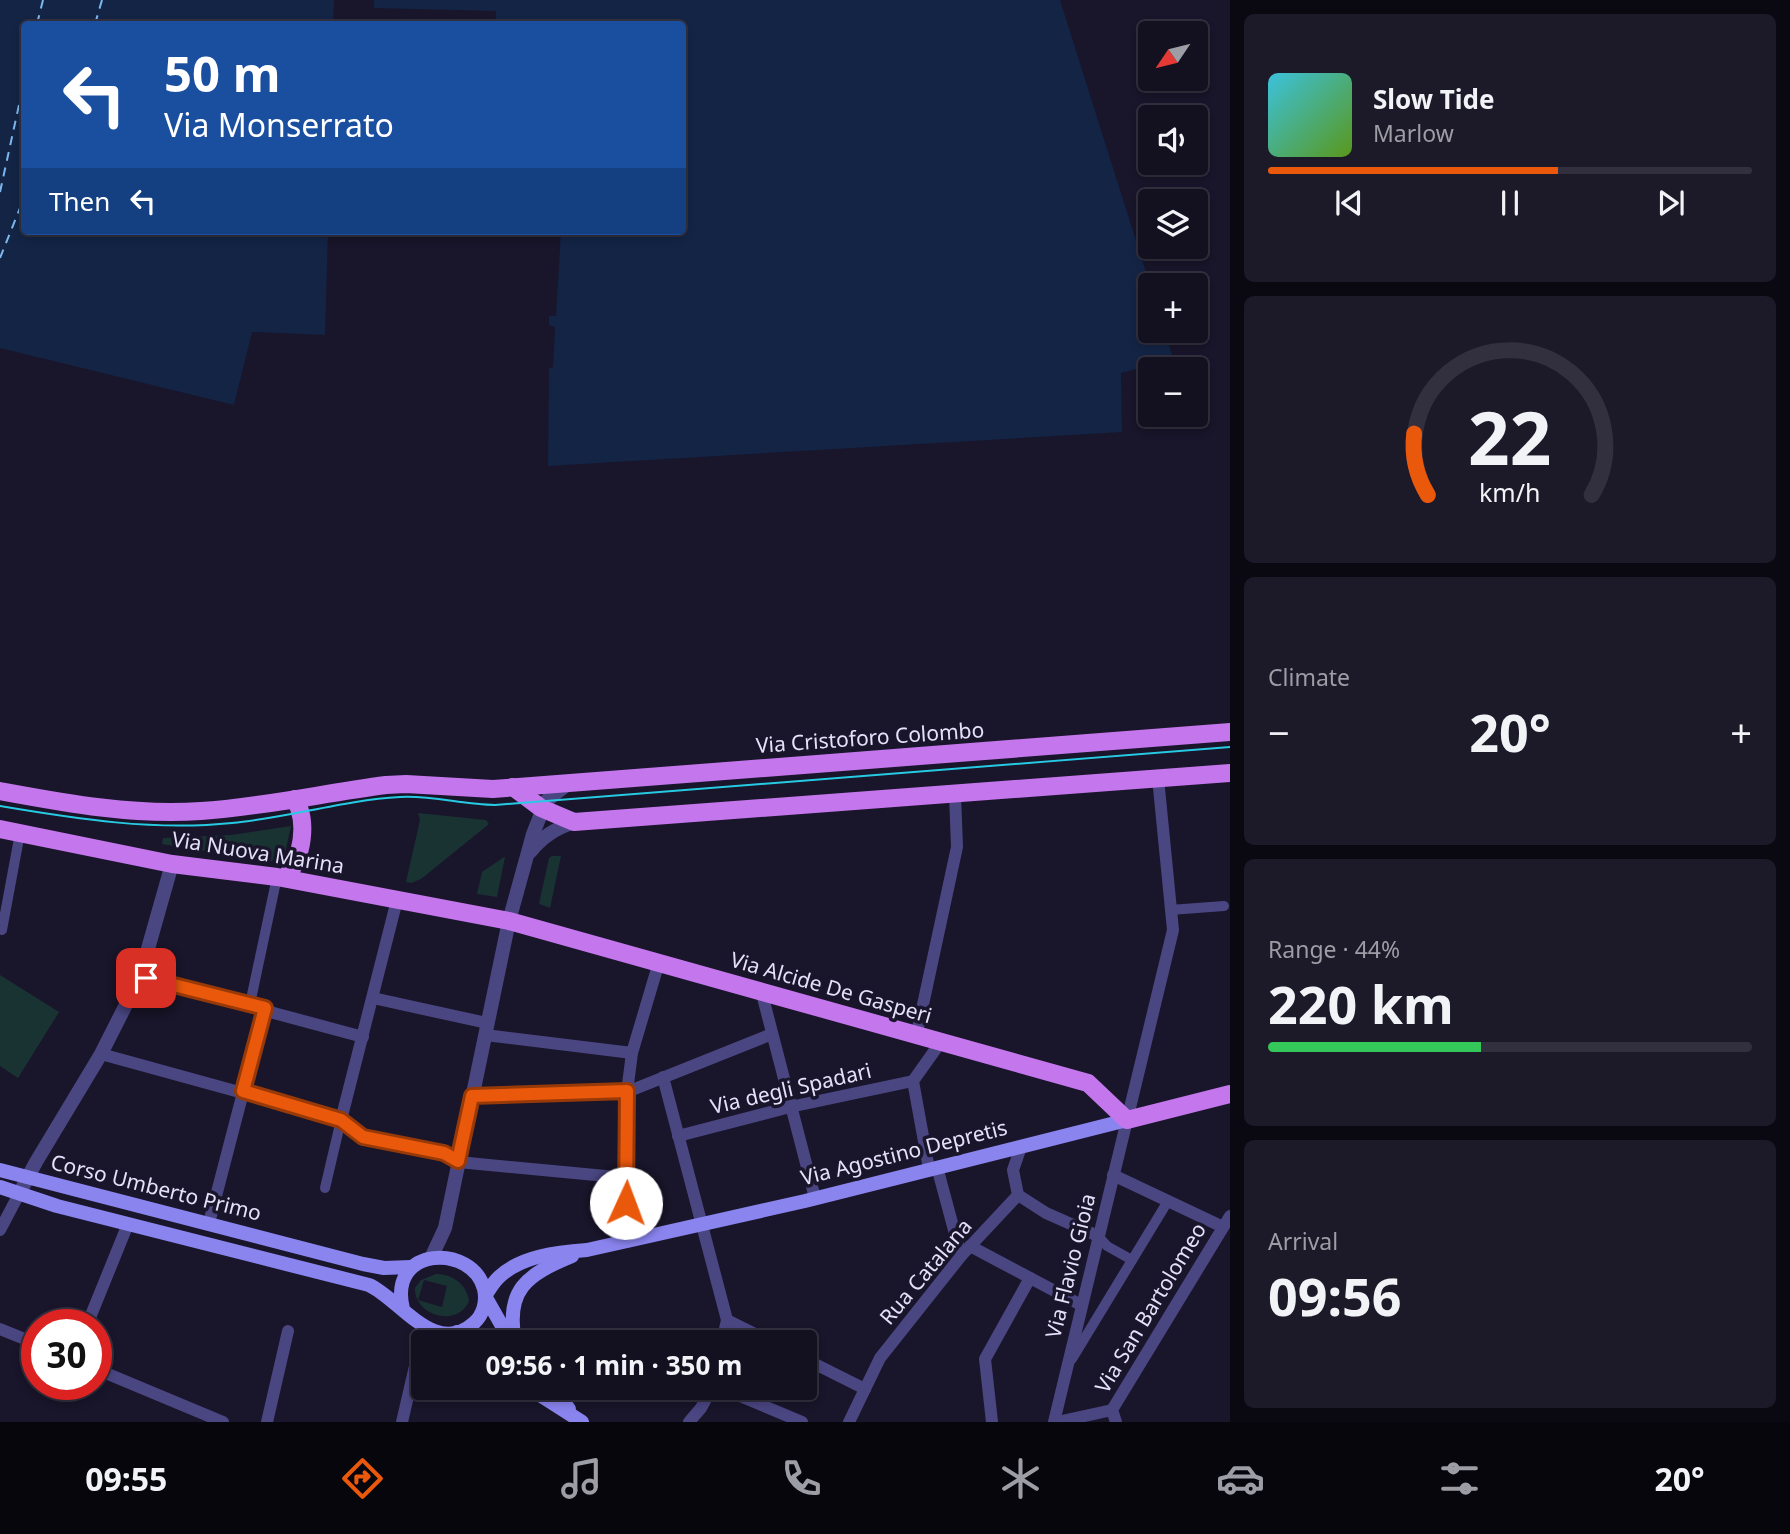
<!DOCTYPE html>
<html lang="en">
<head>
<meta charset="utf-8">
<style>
  body { margin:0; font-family:"Noto Sans",sans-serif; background:#1c1929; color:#f1f3f6; height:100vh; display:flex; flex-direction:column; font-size:26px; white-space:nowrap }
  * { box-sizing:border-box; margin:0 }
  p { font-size:23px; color:#9d9da5 }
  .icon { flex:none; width:38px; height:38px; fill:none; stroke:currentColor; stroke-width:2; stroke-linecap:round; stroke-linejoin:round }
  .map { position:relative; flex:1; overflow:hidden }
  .sheet { display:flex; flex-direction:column; gap:14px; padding:14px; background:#0a0912; width:560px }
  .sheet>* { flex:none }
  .top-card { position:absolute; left:21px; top:21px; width:665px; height:214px; border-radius:7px; box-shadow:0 4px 10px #0003,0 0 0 2px #32303e; background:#1a4fa0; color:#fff; overflow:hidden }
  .needle { width:46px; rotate:235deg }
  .tools { position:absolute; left:1138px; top:21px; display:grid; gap:14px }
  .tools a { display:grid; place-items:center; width:70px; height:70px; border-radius:7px; background:#131020; box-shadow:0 4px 10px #0003,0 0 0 2px #32303e; font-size:35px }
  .speed { position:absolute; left:21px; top:1309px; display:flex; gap:14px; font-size:35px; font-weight:700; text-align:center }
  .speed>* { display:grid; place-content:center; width:91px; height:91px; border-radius:50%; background:#131020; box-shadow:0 4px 10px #0003,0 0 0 2px #32303e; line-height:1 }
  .speed .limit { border:10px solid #d22; background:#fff; color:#111 }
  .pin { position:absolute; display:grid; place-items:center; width:60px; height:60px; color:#fff; margin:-30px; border-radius:14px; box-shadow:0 4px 10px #0006 }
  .me { position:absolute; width:77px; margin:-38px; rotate:2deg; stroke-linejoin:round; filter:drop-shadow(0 0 5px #0008) }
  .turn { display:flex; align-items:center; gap:24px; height:147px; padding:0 28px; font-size:32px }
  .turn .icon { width:91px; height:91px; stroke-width:2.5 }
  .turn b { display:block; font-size:49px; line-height:60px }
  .then { display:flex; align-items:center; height:66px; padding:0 28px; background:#0003; gap:14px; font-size:26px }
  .big { font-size:52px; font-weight:700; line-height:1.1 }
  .sheet .tile { flex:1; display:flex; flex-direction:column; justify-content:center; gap:10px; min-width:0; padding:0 24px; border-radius:10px; background:#1c1929 }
  .sheet .dial { align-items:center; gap:0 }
  .dial svg { height:182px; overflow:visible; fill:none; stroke:#32303e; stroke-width:7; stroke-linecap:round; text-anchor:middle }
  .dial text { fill:#f1f3f6; stroke:none }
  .song { display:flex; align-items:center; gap:21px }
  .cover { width:84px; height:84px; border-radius:10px; background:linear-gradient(135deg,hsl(190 70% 55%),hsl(90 70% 35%)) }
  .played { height:7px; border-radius:4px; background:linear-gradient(90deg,#ea580c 60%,#32303e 60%) }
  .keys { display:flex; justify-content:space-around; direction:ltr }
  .heat { display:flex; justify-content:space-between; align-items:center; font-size:38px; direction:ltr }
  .charge { height:10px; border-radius:5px; background:linear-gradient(90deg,#34c759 44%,#32303e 0) }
  .trip { position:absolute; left:411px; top:1330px; width:406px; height:70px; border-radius:7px; background:#131020; box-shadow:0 4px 10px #0003,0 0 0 2px #32303e; font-weight:700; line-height:70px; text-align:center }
  .tab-bar { display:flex; height:112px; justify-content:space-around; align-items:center; background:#08060d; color:#9d9da5 }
  .tab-bar .icon { width:49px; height:49px }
  .tab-bar .active { color:#ea580c }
  .tab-bar b { font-size:32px; color:#f1f3f6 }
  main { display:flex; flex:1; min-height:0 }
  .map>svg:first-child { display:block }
  .green { fill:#193333; fill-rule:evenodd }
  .water { fill:#132445 }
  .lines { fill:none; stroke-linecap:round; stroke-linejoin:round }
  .ferry { stroke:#7cb7ee; stroke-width:2; stroke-dasharray:9 7; stroke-linecap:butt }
  .pedestrian { stroke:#4a4682; stroke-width:10 }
  .minor { stroke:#4a4682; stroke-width:12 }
  .tertiary { stroke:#4a4682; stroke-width:14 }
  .secondary { stroke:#8a84ef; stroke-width:14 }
  .primary { stroke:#c476ed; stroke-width:18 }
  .tram { stroke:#26cbe3; stroke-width:2 }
  .route-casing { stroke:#983908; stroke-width:18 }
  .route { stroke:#ea580c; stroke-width:12 }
  .labels { text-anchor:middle; stroke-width:7; stroke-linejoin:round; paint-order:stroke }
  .street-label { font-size:21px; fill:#e5e1fb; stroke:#19152a }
</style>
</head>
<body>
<main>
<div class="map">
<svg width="1230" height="1422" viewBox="0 0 1230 1422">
  <rect width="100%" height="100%" fill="#19152a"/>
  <g class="green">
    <polygon points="418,813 486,820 489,824 421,879 411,883 406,882 420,820"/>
    <polygon points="291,826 285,853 270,862 162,844 163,838 231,835"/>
    <polygon points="552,856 561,856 550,908 539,904 549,858"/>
    <polygon points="504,857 505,857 497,897 477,894 482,872"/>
    <polygon points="0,975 59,1012 18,1078 0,1066"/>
    <path d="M436,1274C452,1274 467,1284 469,1301C458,1328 414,1316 415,1288L421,1280ZM424,1280L447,1286L442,1307L418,1300Z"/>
  </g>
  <g class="water">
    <polygon points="0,0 334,0 333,24 24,24 24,231 328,231 325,335 252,332 234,405 0,348"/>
    <polygon points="374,0 1060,0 1150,285 1150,331 1165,331 1173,359 1121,373 1122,432 548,466 549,368 553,367 555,327 549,325 549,316 556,316 561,231 682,231 682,24 496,24 496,11 374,8"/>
  </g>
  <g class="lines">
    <g class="ferry">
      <polyline points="37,24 43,0"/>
      <polyline points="95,24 102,0"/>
      <polyline points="0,192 24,82"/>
      <polyline points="0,258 24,198"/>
    </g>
    <g class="pedestrian">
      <polyline points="1170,910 1224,906"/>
      <polyline points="2,930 20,833"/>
      <polyline points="250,1004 277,877"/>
      <polyline points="325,1188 341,1120"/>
      <polyline points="1098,1236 1107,1246 1132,1260"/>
      <polyline points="1072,1359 1168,1201"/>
    </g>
    <g class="minor">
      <polyline points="140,977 363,1037"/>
      <polyline points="761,990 815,1198"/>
      <polyline points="373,998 487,1023"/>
      <polyline points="485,1035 632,1053"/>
      <polyline points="916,1037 957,847 955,795"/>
      <polyline points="101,1054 341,1120 364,1137 444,1153 458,1162 627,1178"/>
      <polyline points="663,1077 727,1320 722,1342"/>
      <polyline points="472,1096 627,1092 772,1034"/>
      <polyline points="341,1120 397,900"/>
      <polyline points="678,1136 790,1107 913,1081"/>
      <polyline points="937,1167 961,1256"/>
      <polyline points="929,1169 913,1081 940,1043"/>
      <polyline points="1113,1175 1223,1227"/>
      <polyline points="1018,1195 1046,1213 1098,1236"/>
      <polyline points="209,1223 265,1008"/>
      <polyline points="0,1230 19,1194"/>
      <polyline points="627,1242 627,1092 632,1053 659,962"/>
      <polyline points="970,1246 1081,1305"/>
      <polyline points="727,1320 771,1342"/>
      <polyline points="87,1325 128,1224"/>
      <polyline points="0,1329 37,1344"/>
      <polyline points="805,1359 865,1389"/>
      <polyline points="96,1369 223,1422"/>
      <polyline points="721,1388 802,1422"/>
      <polyline points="267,1422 288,1331"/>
      <polyline points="402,1422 418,1353 424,1344"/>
      <polyline points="689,1422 701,1408 712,1388"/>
      <polyline points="849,1422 880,1358 961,1256 1018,1195 1013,1170 1021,1147"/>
      <polyline points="992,1422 985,1359 1030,1278"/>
      <polyline points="1054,1422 1173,930 1158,778"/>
      <polyline points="1057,1422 1112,1410"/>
      <polyline points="1116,1422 1112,1410 1230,1216"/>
    </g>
    <g class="tertiary">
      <path d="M530,852C543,836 555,829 574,822"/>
      <polyline points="19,1194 36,1162 101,1054 140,977 172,864"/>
      <polyline points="431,1258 445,1228 509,921 533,834 546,801 569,783"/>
    </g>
    <g class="secondary">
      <polyline points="0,1170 363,1264 384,1268 411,1267"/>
      <path d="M0,1187L57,1206L369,1285C400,1299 435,1358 474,1323C483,1315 487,1302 484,1289C473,1244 387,1245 403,1309"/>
      <path d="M485,1296C489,1290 493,1283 498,1278C520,1256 558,1252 587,1250L805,1201L1127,1120"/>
      <polyline points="485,1296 510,1340"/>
      <polyline points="457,1332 473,1337 479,1342"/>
      <path d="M515,1342C505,1290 526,1275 572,1256"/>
      <polyline points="529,1388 582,1422"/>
      <polyline points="553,1388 569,1409"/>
    </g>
    <g class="primary">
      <polyline points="513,787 541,808 574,822 1230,773"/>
      <path d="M0,791C65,803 134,816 201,811C263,807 324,793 386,785L406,784L493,789L1230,732"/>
      <polyline points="0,829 172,864 277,877 509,921 1088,1083 1127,1120 1230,1094"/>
      <path d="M285,878C303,858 308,822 295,799"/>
    </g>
    <path class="tram" d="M0,806C77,819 154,831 232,823C288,818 343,800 400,797C432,795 463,805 495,805L1230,747"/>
  </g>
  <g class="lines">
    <g class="route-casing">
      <polyline id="route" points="146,978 265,1008 243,1091 341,1120 363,1137 444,1153 458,1161 472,1096 627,1091 626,1203"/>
    </g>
    <use href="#route" class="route"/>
  </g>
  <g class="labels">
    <g class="street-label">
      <text transform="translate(870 738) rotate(-4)" y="7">Via Cristoforo Colombo</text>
      <text transform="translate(258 853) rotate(9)" y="7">Via Nuova Marina</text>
      <text transform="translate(831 988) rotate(16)" y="7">Via Alcide De Gasperi</text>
      <text transform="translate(791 1089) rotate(-13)" y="7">Via degli Spadari</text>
      <text transform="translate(904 1153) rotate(-14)" y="7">Via Agostino Depretis</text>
      <text transform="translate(156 1188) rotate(14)" y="7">Corso Umberto Primo</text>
      <text transform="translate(1071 1266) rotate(-76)" y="7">Via Flavio Gioia</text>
      <text transform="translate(926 1272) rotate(-50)" y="7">Rua Catalana</text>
      <text transform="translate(1151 1308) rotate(-59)" y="7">Via San Bartolomeo</text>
    </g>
  </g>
</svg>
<div class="tools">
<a><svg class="needle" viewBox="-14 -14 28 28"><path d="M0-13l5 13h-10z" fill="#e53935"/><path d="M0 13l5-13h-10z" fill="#9d9da5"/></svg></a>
<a><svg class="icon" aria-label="sound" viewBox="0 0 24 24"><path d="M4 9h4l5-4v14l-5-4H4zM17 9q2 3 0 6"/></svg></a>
<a><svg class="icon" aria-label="layers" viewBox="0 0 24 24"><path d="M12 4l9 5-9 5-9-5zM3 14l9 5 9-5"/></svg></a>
<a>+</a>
<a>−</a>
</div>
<div class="speed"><div class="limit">30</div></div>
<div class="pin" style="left:146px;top:978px;background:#d93025"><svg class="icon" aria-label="arrive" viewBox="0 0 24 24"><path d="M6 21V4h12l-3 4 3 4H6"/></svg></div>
<svg class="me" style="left:626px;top:1203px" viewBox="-20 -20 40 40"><circle r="19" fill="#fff"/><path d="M0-13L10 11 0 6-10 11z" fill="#ea580c"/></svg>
<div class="trip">09:56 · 1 min · 350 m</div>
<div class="top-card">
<div class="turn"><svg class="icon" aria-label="left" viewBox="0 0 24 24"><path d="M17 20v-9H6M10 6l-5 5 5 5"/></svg><div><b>50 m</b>Via Monserrato</div></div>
<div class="then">Then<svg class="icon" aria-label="left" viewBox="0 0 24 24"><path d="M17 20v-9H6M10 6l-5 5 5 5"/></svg></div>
</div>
</div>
<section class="sheet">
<div class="tile">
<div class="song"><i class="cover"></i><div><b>Slow Tide</b><p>Marlow</p></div></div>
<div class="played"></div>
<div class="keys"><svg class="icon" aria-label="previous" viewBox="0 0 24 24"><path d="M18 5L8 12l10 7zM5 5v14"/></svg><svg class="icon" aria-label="pause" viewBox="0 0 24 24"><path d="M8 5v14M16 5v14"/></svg><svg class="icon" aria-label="next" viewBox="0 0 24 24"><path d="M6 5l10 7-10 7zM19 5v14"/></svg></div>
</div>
<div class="tile dial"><svg viewBox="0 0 100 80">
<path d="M14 69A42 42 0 1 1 86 69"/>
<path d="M14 69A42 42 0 0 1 8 42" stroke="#ea580c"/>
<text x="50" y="56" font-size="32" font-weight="700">22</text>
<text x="50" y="72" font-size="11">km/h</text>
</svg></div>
<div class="tile"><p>Climate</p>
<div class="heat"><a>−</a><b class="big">20°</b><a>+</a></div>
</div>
<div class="tile"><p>Range · 44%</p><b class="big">220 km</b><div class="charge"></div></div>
<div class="tile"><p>Arrival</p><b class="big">09:56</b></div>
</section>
</main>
<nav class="tab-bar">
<b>09:55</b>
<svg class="icon active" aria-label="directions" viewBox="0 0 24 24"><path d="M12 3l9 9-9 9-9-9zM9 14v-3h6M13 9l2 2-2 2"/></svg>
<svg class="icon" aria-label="music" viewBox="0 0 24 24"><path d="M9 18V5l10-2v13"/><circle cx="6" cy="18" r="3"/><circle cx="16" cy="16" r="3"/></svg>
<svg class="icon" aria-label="phone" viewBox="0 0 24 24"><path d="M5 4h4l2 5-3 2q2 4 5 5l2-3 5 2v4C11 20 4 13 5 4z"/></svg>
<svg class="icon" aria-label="climate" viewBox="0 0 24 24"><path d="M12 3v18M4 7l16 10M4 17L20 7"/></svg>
<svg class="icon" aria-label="car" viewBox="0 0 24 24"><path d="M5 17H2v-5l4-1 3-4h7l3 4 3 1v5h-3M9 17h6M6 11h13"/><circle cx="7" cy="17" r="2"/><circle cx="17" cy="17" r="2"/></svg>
<svg class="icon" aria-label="filters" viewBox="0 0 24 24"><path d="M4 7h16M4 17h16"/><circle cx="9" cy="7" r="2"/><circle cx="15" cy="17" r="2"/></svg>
<b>20°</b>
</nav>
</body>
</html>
